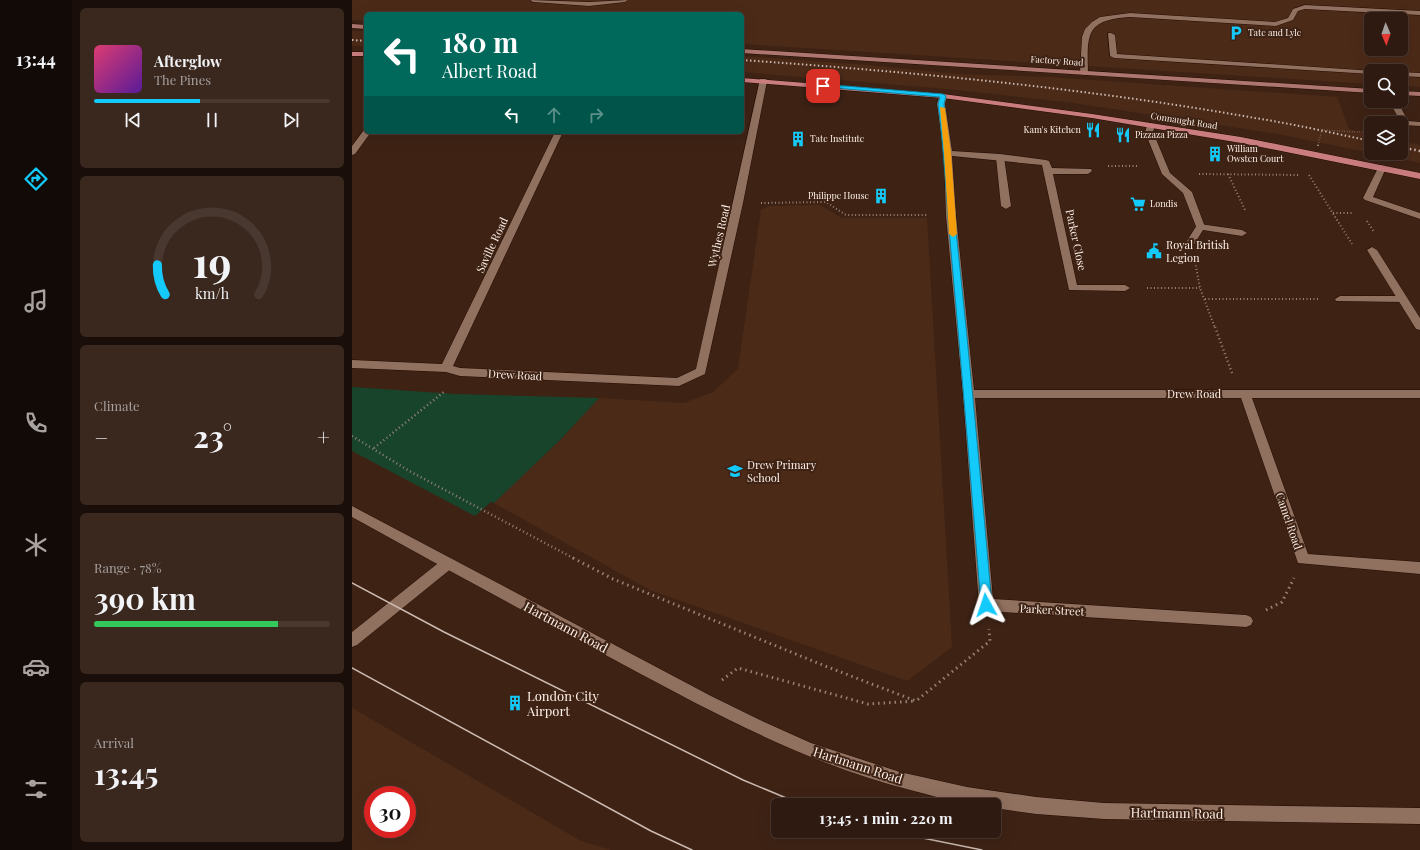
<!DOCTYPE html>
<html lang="en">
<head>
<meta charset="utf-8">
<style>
  body { margin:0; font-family:"Playfair Display",serif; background:#3a271e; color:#f1f3f6; height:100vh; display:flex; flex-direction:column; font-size:15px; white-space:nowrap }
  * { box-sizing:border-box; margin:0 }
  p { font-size:13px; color:#a7a19f }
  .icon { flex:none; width:22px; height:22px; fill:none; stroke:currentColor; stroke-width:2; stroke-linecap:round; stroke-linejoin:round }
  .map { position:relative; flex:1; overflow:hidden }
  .panel { display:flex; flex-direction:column; gap:8px; padding:8px; background:#190e09; width:280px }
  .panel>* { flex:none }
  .hud { position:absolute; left:12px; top:12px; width:380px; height:122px; border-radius:6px; box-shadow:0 4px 16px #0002,0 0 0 1px #493830; background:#00695c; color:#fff; overflow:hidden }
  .needle { width:26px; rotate:178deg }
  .fabs { position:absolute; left:1012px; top:12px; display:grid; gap:8px }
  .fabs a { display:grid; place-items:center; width:44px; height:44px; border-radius:6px; background:#2e1a10; box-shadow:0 4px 16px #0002,0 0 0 1px #493830; font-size:20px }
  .speed { position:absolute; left:12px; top:786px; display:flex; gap:8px; font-size:20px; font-weight:700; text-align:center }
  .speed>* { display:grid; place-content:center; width:52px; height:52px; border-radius:50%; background:#2e1a10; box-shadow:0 4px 16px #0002,0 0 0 1px #493830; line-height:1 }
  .speed .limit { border:6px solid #d22; background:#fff; color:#111 }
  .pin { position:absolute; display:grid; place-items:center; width:34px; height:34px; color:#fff; margin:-17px; border-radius:8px; box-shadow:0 2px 6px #0006 }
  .me { position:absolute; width:44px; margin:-22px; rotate:355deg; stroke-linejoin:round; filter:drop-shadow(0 0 3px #0008) }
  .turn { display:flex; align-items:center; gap:14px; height:84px; padding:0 12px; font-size:18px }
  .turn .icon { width:52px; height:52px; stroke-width:2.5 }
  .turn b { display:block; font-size:28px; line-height:34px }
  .lanes { display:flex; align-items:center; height:38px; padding:0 12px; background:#0003; justify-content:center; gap:20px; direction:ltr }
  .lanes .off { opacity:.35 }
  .big { font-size:30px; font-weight:700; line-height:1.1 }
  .panel .widget { flex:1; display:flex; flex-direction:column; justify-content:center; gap:6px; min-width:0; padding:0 14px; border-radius:6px; background:#3a271e }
  .panel .dial { align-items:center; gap:0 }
  .dial svg { height:104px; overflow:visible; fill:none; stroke:#493830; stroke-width:7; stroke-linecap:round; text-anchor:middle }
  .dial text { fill:#f1f3f6; stroke:none }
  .song { display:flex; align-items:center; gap:12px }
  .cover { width:48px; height:48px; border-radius:6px; background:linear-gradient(135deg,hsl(340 70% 55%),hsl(270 70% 35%)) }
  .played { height:4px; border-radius:2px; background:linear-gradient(90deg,#14cafb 45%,#493830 45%) }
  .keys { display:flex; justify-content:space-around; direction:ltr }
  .heat { display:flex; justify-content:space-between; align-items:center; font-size:22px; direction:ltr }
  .charge { height:6px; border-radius:3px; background:linear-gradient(90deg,#34c759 78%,#493830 0) }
  .trip { position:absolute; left:419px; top:798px; width:230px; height:40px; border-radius:6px; background:#2e1a10; box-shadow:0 4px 16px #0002,0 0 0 1px #493830; font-weight:700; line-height:40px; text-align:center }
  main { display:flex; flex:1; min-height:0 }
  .menu { display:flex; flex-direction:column; width:72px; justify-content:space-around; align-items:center; background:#120a06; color:#a7a19f }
  .menu .icon { width:28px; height:28px }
  .menu .current { color:#14cafb }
  .menu b { font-size:18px; color:#f1f3f6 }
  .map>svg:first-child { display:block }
  .built { fill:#4c2a18; fill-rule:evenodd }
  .green { fill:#17442b }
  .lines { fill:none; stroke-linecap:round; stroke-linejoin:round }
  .lane-casing { stroke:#240b01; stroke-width:1 }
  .street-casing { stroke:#240b01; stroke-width:1 }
  .secondary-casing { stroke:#240b01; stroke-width:1 }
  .primary-casing { stroke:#240b01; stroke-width:1 }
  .path-far3 { stroke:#988277; stroke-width:1.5; stroke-dasharray:0.5 2; stroke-linecap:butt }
  .path-far2 { stroke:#988277; stroke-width:2; stroke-dasharray:1 2.5; stroke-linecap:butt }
  .path-far1 { stroke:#988277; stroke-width:2.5; stroke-dasharray:1 3; stroke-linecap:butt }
  .path { stroke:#988277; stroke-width:3; stroke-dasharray:1.5 4; stroke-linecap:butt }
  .lane { fill:#90705f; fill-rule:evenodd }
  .street { fill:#90705f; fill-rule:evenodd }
  .secondary { fill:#ad766f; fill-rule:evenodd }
  .primary { fill:#ca7d7f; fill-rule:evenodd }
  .tram { stroke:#cdbab1; stroke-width:1.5 }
  .rail-far1 { stroke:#cdbab1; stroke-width:2; stroke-dasharray:1.5 2.5; stroke-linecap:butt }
  .rail { stroke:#cdbab1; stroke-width:2.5; stroke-dasharray:1.5 3; stroke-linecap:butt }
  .path-bridge-far1 { stroke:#988277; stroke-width:1.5; stroke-dasharray:0.5 2; stroke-linecap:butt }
  .path-bridge { stroke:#988277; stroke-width:2; stroke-dasharray:1 2.5; stroke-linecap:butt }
  .route { fill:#14cafb; stroke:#0d83a3 }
  .slow { fill:#f59e0b }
  .labels { text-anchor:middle; stroke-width:4; stroke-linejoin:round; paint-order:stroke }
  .far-poi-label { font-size:9px; fill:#fff0e8; stroke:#3e2315; text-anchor:start }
  .far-street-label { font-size:9px; fill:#fff0e8; stroke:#3e2315 }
  .street-label { font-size:11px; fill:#fff0e8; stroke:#3e2315 }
  .poi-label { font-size:11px; fill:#fff0e8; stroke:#3e2315; text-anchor:start }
  .near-street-label { font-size:13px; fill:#fff0e8; stroke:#3e2315 }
  .near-poi-label { font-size:13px; fill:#fff0e8; stroke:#3e2315; text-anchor:start }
</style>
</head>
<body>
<main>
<nav class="menu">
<b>13:44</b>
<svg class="icon current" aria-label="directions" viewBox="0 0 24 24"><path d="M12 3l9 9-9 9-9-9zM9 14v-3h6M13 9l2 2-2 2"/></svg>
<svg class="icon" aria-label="music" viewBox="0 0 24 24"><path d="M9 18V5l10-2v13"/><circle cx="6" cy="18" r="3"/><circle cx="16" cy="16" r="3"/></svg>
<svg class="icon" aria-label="phone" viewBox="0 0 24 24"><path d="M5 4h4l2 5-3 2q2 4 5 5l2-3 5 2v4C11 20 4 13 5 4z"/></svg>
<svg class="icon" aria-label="climate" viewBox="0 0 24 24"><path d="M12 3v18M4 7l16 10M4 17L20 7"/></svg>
<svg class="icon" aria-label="car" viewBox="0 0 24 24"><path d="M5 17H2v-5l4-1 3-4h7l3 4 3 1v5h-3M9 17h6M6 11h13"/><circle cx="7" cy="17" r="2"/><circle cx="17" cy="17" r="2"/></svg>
<svg class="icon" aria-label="filters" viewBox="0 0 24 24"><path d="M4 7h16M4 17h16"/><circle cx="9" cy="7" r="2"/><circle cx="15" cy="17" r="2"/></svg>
</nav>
<section class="panel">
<div class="widget">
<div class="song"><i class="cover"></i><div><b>Afterglow</b><p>The Pines</p></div></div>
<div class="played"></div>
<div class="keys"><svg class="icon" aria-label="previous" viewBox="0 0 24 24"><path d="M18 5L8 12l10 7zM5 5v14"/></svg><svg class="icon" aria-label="pause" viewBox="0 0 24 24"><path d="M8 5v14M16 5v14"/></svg><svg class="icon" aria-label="next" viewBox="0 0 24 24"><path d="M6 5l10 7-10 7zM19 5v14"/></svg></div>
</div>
<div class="widget dial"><svg viewBox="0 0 100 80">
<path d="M14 69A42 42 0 1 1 86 69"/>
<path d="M14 69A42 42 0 0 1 8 46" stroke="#14cafb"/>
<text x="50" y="56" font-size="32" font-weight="700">19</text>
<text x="50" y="72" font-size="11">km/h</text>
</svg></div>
<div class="widget"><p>Climate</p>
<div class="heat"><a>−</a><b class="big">23°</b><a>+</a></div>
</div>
<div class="widget"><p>Range · 78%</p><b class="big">390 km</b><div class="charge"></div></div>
<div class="widget"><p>Arrival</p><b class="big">13:45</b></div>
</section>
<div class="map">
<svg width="1068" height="850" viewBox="0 0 1068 850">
  <rect width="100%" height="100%" fill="#3e2315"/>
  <g class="built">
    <path d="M0,0H1068V87L1049,86V71H1019V84L390,44V14H14V21L0,20ZM1019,19H1049V49H1019Z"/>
    <rect x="0" y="31" width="14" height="15"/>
    <polygon points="390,56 516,65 604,74 696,77 985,97 997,129 1019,134 1019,153 1049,153 1049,141 1068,145 1068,163 926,134 721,103 596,89 390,72"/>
    <polygon points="468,205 490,218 575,218 600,647 555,681 298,590 142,503 209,439 247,398 332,403 361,392 386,369 409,210 417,206"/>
    <path d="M0,708L229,841L259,850H0ZM21,795H55V829H21Z"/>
  </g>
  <polygon class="green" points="0,387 103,394 247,398 209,439 142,503 139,502 123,516 0,451"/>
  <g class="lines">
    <g class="lane-casing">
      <g id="lane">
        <polygon points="178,0 237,2 276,0 273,2 237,6 181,2"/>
        <path d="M953,5L1068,11V15L953,9L946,11L941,20L924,26L778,17C734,20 735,33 736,73L732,75L728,73L730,37L733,29L740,22L748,17L778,13L923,22L936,18L941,9Z"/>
        <polygon points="756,33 759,33 763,35 765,54 1022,71 1019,71 1019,74 762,58 758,56"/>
        <polygon points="1049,72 1068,73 1068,77 1049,76"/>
        <polygon points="1042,106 1048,106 1056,121 1068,122 1068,126 1050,125 1041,108"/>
        <polygon points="648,154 652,157 659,206 654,209 649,206 644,157"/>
        <polygon points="1030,165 1034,168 1021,197 1068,213 1068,219 1013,200 1011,198 1026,168"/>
        <polygon points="848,224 890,230 895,233 890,236 851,230 841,246 835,246 833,244 845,225"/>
        <polygon points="988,296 1050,296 1055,299 1050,302 984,301 983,299"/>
        <polygon points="95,558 100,560 102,564 100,568 5,645 0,647 0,632 90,560"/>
      </g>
    </g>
    <g class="street-casing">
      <g id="street">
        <polygon points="408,79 414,79 415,81 391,203 353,374 327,386 108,376 94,372 0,368 0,360 90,364 203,132 211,132 101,366 108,368 325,378 344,369"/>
        <polygon points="588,94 591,94 595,96 593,104 600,151 648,154 694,160 697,161 700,168 739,169 740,171 736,174 701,174 725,285 773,285 778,288 773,291 717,290 690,165 600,156 604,216 622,390 1068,390 1068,398 900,398 956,554 1068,562 1068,574 946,563 889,398 623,398 641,599 894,615 899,617 901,621 899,625 894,627 634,611 629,609 627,605 611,394 594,216 592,153 585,104"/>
        <polygon points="796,123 799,123 803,125 801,132 818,173 840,192 853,227 851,229 845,229 831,193 810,174 793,132"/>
        <polygon points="12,130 14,130 14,132 19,132 3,154 0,155 0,146"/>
        <polygon points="1020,247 1025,250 1068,318 1068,330 1064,329 1015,250"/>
        <path d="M0,506L359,696L410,721L459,743L548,772L615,787L684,797L752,803L1068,808V824L752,819L684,814L642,808V805C615,805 588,798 562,791C456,764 367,716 272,665C181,616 90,567 0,517Z"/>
      </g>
    </g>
    <g class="secondary-casing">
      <g id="secondary">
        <polygon points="0,24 14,25 14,29 0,28"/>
        <polygon points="390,49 1019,89 1019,93 390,53"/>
        <polygon points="1049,91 1068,92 1068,96 1049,95"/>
      </g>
    </g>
    <g class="primary-casing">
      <g id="primary">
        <rect x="0" y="52" width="14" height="4"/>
        <polygon points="390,78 591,94 740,114 889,137 1068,173 1068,179 889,143 740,118 591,98 390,82"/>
      </g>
    </g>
    <polyline class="path-far3" points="970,130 1004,132 1019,131"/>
    <g class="path-far2">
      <polyline points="756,166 787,166"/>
      <polyline points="847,174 948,175"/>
      <polyline points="876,174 894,212"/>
      <polyline points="957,175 1000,244"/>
      <polyline points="409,203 474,202 494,215 576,215"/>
      <polyline points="981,213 1000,213"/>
      <polyline points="1015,221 1022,232"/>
      <polyline points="843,262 848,288 863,328"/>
      <polyline points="795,288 848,288"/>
      <polyline points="853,299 966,299"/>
    </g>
    <g class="path-far1">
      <polyline points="863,327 880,373"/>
      <polyline points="0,436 59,472 223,559"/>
      <polyline points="22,448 93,391"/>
    </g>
    <g class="path">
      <polyline points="221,558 261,579 473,666 564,701 638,641 637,629"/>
      <polyline points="914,610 930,602 942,578"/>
      <polyline points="370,680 386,668 516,704 564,701"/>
    </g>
    <use href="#lane" class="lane"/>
    <use href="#street" class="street"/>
    <use href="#secondary" class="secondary"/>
    <use href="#primary" class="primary"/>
    <g class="tram">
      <polyline points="0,583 92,632 391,780 451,805"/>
      <polyline points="0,668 299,831 340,850"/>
      <polyline points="536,831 630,850"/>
    </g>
    <g class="rail-far1">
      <polyline points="0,40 14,41"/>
      <path d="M390,60C562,72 734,88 903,118C942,124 980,133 1019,141"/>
    </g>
    <polyline class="rail" points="1049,147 1068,151"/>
    <polyline class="path-bridge-far1" points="966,145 970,130"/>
    <polyline class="path-bridge" points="966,146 966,144"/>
  </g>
  <path class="route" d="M469,84L591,94L594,96L592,104C598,149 601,194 605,240C618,361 629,483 640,605L638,608L634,610L630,608L629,605C619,483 609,361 598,240C594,194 592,149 586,104L588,97L471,87L468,86Z"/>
  <polygon class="slow" points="588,107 593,108 599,153 605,234 601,237 597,234 592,153"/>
  <defs>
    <g id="parking-bare" transform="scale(1.2)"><path d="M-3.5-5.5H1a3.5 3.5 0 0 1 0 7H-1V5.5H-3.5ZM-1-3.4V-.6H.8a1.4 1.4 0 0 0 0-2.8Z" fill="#14cafb" stroke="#3e2315" stroke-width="2.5" paint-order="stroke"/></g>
    <g id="restaurant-bare" transform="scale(1.2)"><path d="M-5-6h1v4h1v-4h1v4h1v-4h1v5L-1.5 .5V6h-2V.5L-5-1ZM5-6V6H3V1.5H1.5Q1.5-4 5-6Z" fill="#14cafb" stroke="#3e2315" stroke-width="2.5" paint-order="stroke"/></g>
    <g id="building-bare" transform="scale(1.2)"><path d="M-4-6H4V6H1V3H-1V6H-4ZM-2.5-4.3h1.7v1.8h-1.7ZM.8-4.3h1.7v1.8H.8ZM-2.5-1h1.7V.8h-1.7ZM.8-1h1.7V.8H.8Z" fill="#14cafb" stroke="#3e2315" stroke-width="2.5" paint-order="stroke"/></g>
    <g id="supermarket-bare" transform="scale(1.2)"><path d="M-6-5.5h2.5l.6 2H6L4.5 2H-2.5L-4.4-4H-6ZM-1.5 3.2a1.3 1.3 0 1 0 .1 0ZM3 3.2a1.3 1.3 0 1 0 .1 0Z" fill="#14cafb" stroke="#3e2315" stroke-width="2.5" paint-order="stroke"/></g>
    <g id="civic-bare" transform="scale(1.2)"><path d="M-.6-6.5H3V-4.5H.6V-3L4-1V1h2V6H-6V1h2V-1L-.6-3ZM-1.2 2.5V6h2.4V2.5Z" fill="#14cafb" stroke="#3e2315" stroke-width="2.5" paint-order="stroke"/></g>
    <g id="school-bare" transform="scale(1.2)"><path d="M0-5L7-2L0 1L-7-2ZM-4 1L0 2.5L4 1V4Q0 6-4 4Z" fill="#14cafb" stroke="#3e2315" stroke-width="2.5" paint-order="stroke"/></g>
  </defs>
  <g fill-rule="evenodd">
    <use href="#parking-bare" x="884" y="33"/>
    <use href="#restaurant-bare" x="741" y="130"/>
    <use href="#restaurant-bare" x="771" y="135"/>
    <use href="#building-bare" x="446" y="139"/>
    <use href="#building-bare" x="863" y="154"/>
    <use href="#building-bare" x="529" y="196"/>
    <use href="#supermarket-bare" x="786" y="204"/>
    <use href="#civic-bare" x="802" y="251"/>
    <use href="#school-bare" x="383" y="471"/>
    <use href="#building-bare" x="163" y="703"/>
  </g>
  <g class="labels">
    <g class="far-poi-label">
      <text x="896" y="36">Tate and Lyle</text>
      <text x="729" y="133" text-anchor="end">Kam's Kitchen</text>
      <text x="783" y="138">Pizzaza Pizza</text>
      <text x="458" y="142">Tate Institute</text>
      <text x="875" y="152">William<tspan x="875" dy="10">Owsten Court</tspan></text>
      <text x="517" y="199" text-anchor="end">Philippe House</text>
      <text x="798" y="207">Londis</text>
    </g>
    <g class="far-street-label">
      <text transform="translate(705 61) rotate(4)" y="3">Factory Road</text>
      <text transform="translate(832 121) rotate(9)" y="3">Connaught Road</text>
    </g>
    <g class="street-label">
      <text transform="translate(367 236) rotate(-77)" y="4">Wythes Road</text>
      <text transform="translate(724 240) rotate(78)" y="4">Parker Close</text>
      <text transform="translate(140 245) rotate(-65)" y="4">Saville Road</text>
      <text transform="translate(163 375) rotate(3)" y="4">Drew Road</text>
      <text x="842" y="398">Drew Road</text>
      <text transform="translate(937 521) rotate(71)" y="4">Camel Road</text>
      <text transform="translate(700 610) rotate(3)" y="4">Parker Street</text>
    </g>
    <g class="poi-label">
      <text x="814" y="249">Royal British<tspan x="814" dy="13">Legion</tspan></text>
      <text x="395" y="469">Drew Primary<tspan x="395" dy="13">School</tspan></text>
    </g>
    <g class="near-street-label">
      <text transform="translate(214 627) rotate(28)" y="5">Hartmann Road</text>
      <text transform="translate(506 765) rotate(18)" y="5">Hartmann Road</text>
      <text transform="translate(825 813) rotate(1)" y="5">Hartmann Road</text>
    </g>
    <g class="near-poi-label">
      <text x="175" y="701">London City<tspan x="175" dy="15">Airport</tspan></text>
    </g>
  </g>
</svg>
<div class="fabs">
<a><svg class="needle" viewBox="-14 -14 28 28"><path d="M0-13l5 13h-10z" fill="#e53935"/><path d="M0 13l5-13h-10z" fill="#a7a19f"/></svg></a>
<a><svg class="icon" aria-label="search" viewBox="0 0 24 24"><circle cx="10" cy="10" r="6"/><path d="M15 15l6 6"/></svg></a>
<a><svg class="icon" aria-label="layers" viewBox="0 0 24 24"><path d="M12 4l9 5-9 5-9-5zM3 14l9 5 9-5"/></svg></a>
</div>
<div class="speed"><div class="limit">30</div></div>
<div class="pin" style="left:471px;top:86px;background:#d93025"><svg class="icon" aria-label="arrive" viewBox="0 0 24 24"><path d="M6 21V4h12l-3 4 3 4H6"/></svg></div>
<svg class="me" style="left:634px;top:605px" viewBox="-20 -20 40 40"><path d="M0-17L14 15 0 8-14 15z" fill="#14cafb" stroke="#fff" stroke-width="4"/></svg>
<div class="trip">13:45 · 1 min · 220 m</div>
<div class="hud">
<div class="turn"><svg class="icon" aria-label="left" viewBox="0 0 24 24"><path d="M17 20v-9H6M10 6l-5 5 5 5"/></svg><div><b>180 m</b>Albert Road</div></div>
<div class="lanes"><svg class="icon" aria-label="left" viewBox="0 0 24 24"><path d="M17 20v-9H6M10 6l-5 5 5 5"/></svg><svg class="icon off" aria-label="ahead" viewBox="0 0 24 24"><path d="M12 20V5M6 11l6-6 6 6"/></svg><svg class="icon off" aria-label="right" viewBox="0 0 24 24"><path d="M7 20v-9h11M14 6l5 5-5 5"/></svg></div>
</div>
</div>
</main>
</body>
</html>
